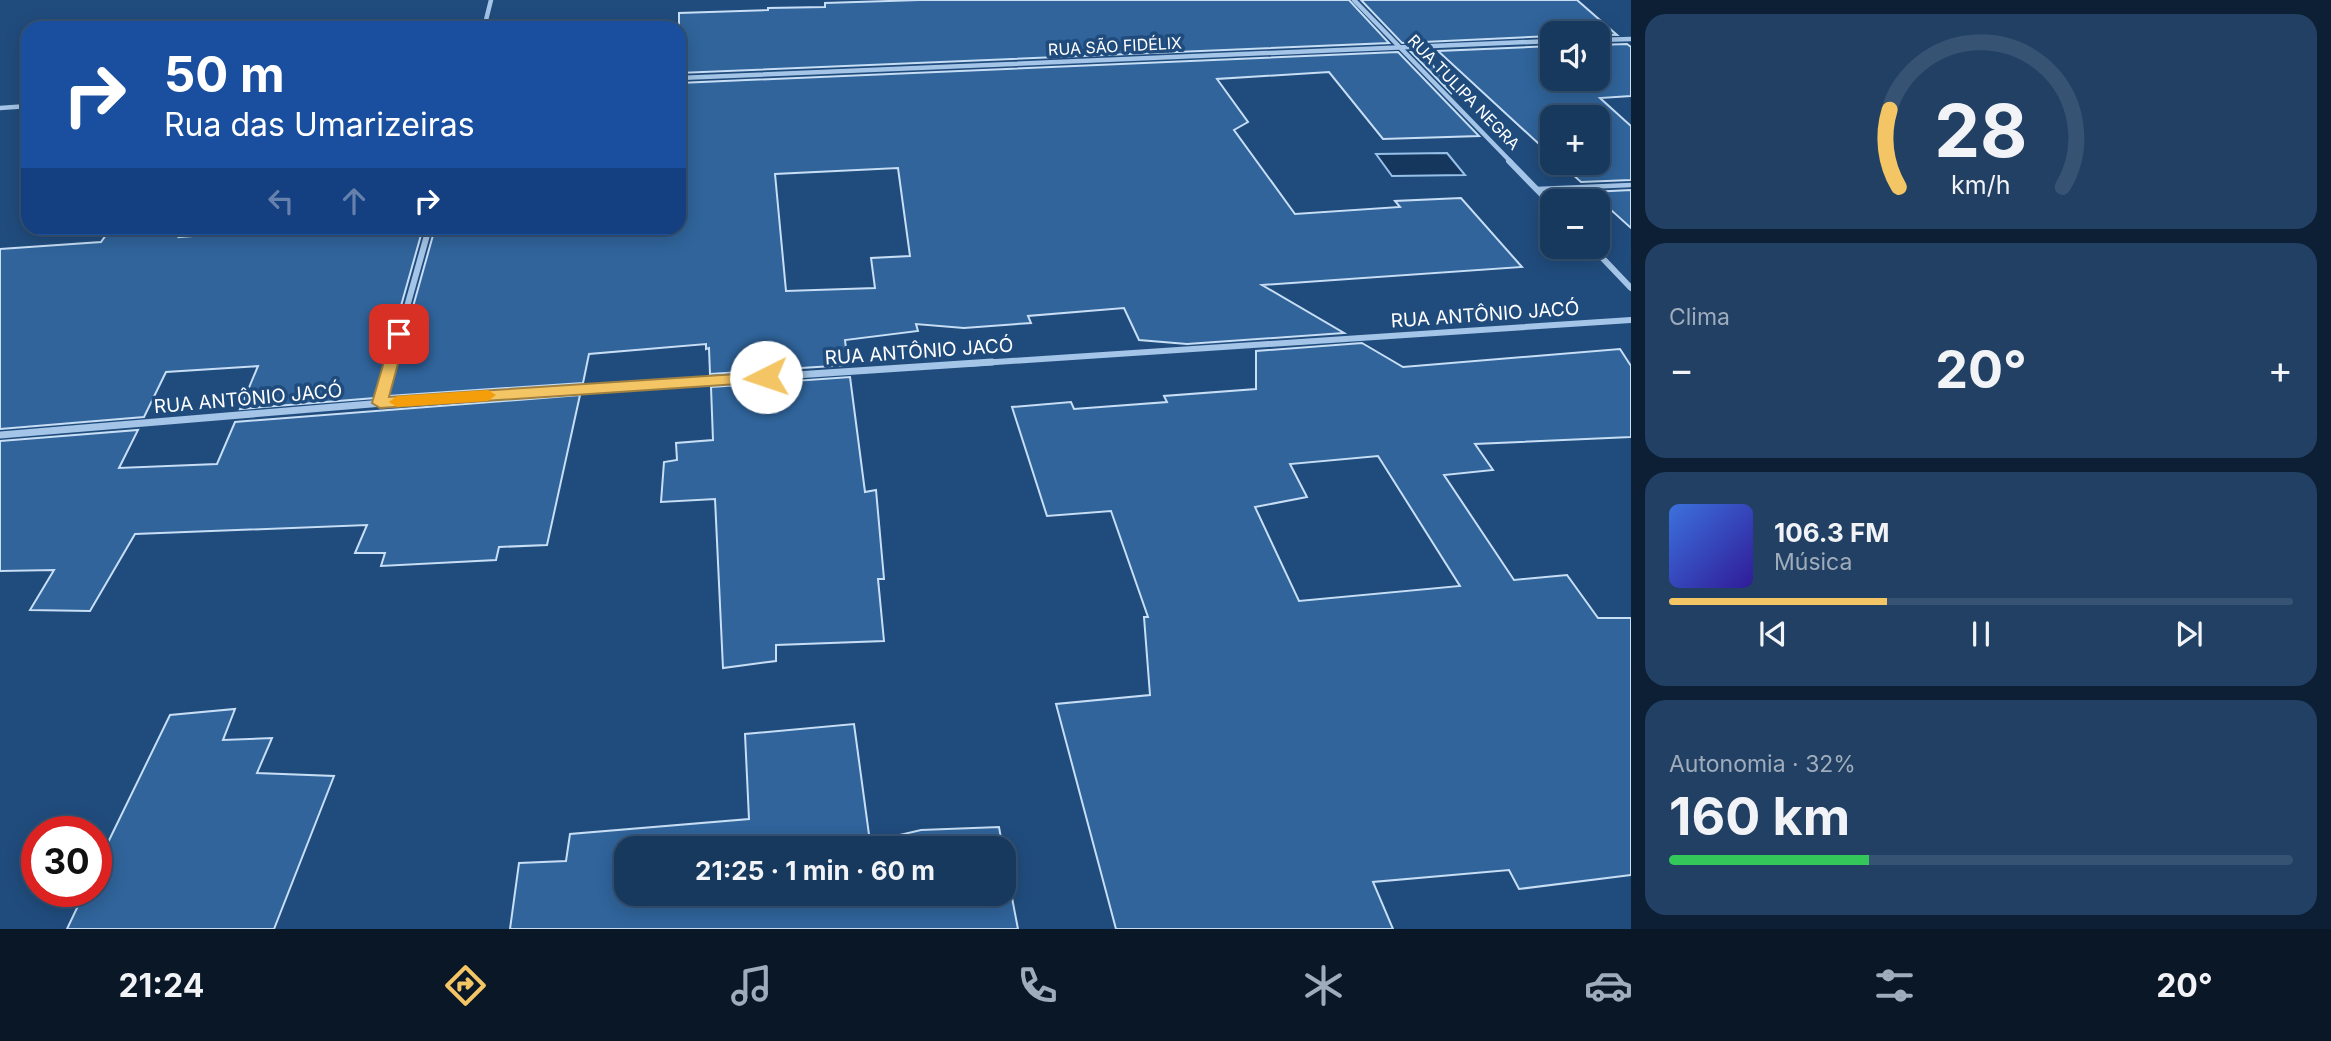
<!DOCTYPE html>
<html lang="pt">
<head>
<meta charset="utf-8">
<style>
  body { margin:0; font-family:Inter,sans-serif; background:#214064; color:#f1f3f6; height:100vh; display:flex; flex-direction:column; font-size:26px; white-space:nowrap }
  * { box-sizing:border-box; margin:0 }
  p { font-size:23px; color:#9facbc }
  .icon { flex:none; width:38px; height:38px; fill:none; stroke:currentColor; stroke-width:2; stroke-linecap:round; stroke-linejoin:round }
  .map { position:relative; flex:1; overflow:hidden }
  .drawer { display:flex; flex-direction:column; gap:14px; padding:14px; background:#0d1f34; width:700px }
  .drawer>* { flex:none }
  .hud { position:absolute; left:21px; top:21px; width:665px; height:214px; border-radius:21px; box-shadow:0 4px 18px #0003,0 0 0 2px #365373; background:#1a4fa0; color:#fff; overflow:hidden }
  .tools { position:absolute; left:1540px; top:21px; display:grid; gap:14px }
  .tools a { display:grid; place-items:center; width:70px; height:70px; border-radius:14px; background:#18395e; box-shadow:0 4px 18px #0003,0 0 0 2px #365373; font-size:35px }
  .speed { position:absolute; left:21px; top:816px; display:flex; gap:14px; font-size:35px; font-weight:700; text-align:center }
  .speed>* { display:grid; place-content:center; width:91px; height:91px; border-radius:50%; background:#18395e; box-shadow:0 4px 18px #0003,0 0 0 2px #365373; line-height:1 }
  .speed .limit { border:10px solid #d22; background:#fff; color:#111 }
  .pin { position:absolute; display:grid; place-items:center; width:60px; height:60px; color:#fff; margin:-30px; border-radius:14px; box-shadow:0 4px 10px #0006 }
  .me { position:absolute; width:77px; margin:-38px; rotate:266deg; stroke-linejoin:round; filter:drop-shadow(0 0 5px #0008) }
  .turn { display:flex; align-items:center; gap:24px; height:147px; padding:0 28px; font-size:32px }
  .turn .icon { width:91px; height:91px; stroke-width:2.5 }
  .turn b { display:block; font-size:49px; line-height:60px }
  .lanes { display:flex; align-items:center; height:66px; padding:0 28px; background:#0003; justify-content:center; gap:35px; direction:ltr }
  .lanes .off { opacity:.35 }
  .big { font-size:52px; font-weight:700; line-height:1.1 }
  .drawer .card { flex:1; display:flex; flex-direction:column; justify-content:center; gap:10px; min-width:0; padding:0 24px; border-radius:21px; background:#214064 }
  .drawer .dial { align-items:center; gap:0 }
  .dial svg { height:182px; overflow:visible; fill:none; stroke:#365373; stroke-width:7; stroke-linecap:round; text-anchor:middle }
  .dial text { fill:#f1f3f6; stroke:none }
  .song { display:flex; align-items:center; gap:21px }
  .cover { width:84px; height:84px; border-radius:10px; background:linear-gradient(135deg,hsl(220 70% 55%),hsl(250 70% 35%)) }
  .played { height:7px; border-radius:4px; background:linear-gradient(90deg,#f4c564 35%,#365373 35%) }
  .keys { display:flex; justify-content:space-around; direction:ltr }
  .heat { display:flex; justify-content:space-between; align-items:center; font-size:38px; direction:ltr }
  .charge { height:10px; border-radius:5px; background:linear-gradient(90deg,#34c759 32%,#365373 0) }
  .trip { position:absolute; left:614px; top:836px; width:402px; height:70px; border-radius:21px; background:#18395e; box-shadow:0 4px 18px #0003,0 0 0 2px #365373; font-weight:700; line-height:70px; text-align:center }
  .dock { display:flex; height:112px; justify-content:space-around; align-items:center; background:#0a1726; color:#9facbc }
  .dock .icon { width:49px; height:49px }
  .dock .active { color:#f4c564 }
  .dock b { font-size:32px; color:#f1f3f6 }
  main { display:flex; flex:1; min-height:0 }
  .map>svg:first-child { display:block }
  .water { fill:#16375d; stroke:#97c0e8; stroke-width:2 }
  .building { fill:#30649b; stroke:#c7def5; stroke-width:2; fill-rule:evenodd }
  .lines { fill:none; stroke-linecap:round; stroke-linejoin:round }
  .service { stroke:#a4c5e7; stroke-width:4.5 }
  .minor-far2 { stroke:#a4c5e7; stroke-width:4.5 }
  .minor-far1 { stroke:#a4c5e7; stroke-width:6 }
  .minor { stroke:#a4c5e7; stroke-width:7 }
  .route { fill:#f4c564; stroke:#9f8041; stroke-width:2 }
  .slow { fill:#f59e0b }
  .labels { text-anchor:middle; stroke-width:7; stroke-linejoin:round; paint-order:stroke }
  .far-street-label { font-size:16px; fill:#fff; stroke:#204c7d }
  .street-label { font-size:19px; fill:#fff; stroke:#204c7d }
</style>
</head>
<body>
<main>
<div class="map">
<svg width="1631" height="929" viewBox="0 0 1631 929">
  <rect width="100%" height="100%" fill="#204c7d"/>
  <polygon class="water" points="1447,153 1465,175 1392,176 1376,154"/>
  <g class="building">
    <polygon points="920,0 1349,0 1389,43 679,73 679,13 768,10 768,8 825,7 825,3"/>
    <polygon points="1361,0 1577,0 1617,35 1552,33 1552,36 1402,43"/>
    <polygon points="1627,44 1631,47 1631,96 1600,98 1631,126 1631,180 1581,182 1560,163 1598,163 1598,117 1552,117 1552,156 1438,51 1552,46 1552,79 1598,79 1598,45"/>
    <polygon points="1436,51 1428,58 1452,94 1411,52"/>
    <path d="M1398,52L1479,136L1383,139L1329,72L1217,79L1248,122L1234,130L1295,214L1400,207L1395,201L1461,198L1522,267L1262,285L1344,333L1187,344L1139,340L1124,308L1028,316L1031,323L964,328L916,324L918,331L845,340L848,365L710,374L709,348L706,349V344L589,354L583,383L388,396L435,228L628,230L679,228V83ZM898,168L910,256L871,258L875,288L786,291L775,174Z"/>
    <polygon points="1631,190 1631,228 1591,192"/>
    <polygon points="111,228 185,228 179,237 298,228 423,228 375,398 240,409 258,366 166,372 144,417 0,429 0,249 101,242"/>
    <path d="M1362,343L1403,367L1620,349L1631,366V437L1475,444L1493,470L1444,475L1514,580L1567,575L1598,618H1631V875L1519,889L1509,870L1373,882L1393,929H1116L1056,704L1150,695L1144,617H1148L1111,511L1047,516L1012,407L1071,402L1074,409L1167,402L1164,396L1256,389V351ZM1378,456L1460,586L1299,601L1255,507L1307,497L1290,464Z"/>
    <polygon points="850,377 865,492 876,490 884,579 878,579 884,641 776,645 776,661 723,668 715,499 661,502 664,462 677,460 676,443 713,440 711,387"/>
    <polygon points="580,395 547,545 499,547 496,560 381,566 385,553 355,553 367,525 135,534 90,611 30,610 54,570 0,571 0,441 138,430 119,468 217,464 235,422"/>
    <polygon points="235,709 223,740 272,738 257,773 334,776 274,929 67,929 85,891 96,891 96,867 170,715"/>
    <polygon points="854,724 870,842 921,830 999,827 1003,849 626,849 626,894 1004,894 1004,856 1018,929 510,929 519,863 566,861 570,834 749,819 745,734"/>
  </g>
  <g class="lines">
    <polyline class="service" points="1537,189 1631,185"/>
    <g class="minor-far2">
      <polyline points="1354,0 1511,162"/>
      <polyline points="484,28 491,0"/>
      <polyline points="1598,40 1631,39"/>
      <polyline points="679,78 1552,41"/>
      <polyline points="0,108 28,106"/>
    </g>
    <g class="minor-far1">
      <polyline points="1509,161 1552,205"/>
      <polyline points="1592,247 1631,288"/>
      <polyline points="391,364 429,228"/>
      <polyline points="966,364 1631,320"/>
    </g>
    <g class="minor">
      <polyline points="380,403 391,362"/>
      <polyline points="0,435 431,399 992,362"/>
    </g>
  </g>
  <polygon class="route" points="399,329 406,334 389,397 766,372 773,377 766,382 380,408 372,403 392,334"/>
  <polygon class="slow" points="488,390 496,395 488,401 397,407 389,402 397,396"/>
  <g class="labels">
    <g class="far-street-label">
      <text transform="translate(1115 46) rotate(-3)" y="6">RUA SÃO FIDÉLIX</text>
      <text transform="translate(1464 92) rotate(46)" y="6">RUA TULIPA NEGRA</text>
    </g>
    <g class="street-label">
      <text transform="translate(1485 314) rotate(-4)" y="7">RUA ANTÔNIO JACÓ</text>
      <text transform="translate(919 351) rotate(-4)" y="7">RUA ANTÔNIO JACÓ</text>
      <text transform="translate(248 398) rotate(-5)" y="7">RUA ANTÔNIO JACÓ</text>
    </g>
  </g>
</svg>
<div class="tools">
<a><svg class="icon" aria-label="sound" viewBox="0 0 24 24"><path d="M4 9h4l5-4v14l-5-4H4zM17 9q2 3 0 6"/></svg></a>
<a>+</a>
<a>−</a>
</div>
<div class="speed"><div class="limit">30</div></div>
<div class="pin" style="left:399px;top:334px;background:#d93025"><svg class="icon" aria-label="arrive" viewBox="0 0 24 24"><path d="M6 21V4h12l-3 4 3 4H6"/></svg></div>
<svg class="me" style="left:766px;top:377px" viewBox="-20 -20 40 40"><circle r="19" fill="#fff"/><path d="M0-13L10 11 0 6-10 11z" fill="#f4c564"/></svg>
<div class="trip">21:25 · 1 min · 60 m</div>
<div class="hud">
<div class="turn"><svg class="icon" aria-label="right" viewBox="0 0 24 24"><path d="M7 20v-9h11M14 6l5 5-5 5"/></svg><div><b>50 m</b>Rua das Umarizeiras</div></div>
<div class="lanes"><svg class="icon off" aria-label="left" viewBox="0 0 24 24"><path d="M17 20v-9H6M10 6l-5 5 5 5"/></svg><svg class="icon off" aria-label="ahead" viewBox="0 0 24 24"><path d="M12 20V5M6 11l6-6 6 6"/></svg><svg class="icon" aria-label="right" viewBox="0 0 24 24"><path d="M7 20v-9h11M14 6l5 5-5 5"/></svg></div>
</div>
</div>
<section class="drawer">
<div class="card dial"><svg viewBox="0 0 100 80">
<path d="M14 69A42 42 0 1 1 86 69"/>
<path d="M14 69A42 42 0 0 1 10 35" stroke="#f4c564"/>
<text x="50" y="56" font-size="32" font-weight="700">28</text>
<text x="50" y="72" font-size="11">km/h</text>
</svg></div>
<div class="card"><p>Clima</p>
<div class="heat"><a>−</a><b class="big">20°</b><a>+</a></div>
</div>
<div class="card">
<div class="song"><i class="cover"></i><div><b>106.3 FM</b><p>Música</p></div></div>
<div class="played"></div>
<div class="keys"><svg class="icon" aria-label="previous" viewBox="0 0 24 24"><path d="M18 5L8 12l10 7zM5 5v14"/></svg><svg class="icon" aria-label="pause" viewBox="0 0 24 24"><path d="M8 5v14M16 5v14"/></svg><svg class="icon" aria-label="next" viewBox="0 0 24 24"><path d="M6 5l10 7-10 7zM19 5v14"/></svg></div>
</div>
<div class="card"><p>Autonomia · 32%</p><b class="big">160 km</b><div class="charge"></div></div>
</section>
</main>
<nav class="dock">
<b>21:24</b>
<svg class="icon active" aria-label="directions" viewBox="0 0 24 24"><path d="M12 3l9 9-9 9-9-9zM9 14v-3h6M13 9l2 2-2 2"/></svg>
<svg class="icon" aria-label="music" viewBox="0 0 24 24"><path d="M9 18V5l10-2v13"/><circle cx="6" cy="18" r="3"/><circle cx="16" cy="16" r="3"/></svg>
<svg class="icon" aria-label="phone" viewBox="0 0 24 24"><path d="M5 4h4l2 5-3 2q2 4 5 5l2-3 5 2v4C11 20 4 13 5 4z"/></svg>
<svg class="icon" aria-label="climate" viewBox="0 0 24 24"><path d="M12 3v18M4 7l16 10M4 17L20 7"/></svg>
<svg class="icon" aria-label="car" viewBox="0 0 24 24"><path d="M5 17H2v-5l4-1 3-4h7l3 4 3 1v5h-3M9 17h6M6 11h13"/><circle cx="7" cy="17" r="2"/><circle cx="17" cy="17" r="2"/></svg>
<svg class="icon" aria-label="filters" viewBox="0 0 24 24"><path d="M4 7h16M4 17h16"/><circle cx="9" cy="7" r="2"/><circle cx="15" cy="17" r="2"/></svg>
<b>20°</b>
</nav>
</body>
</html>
